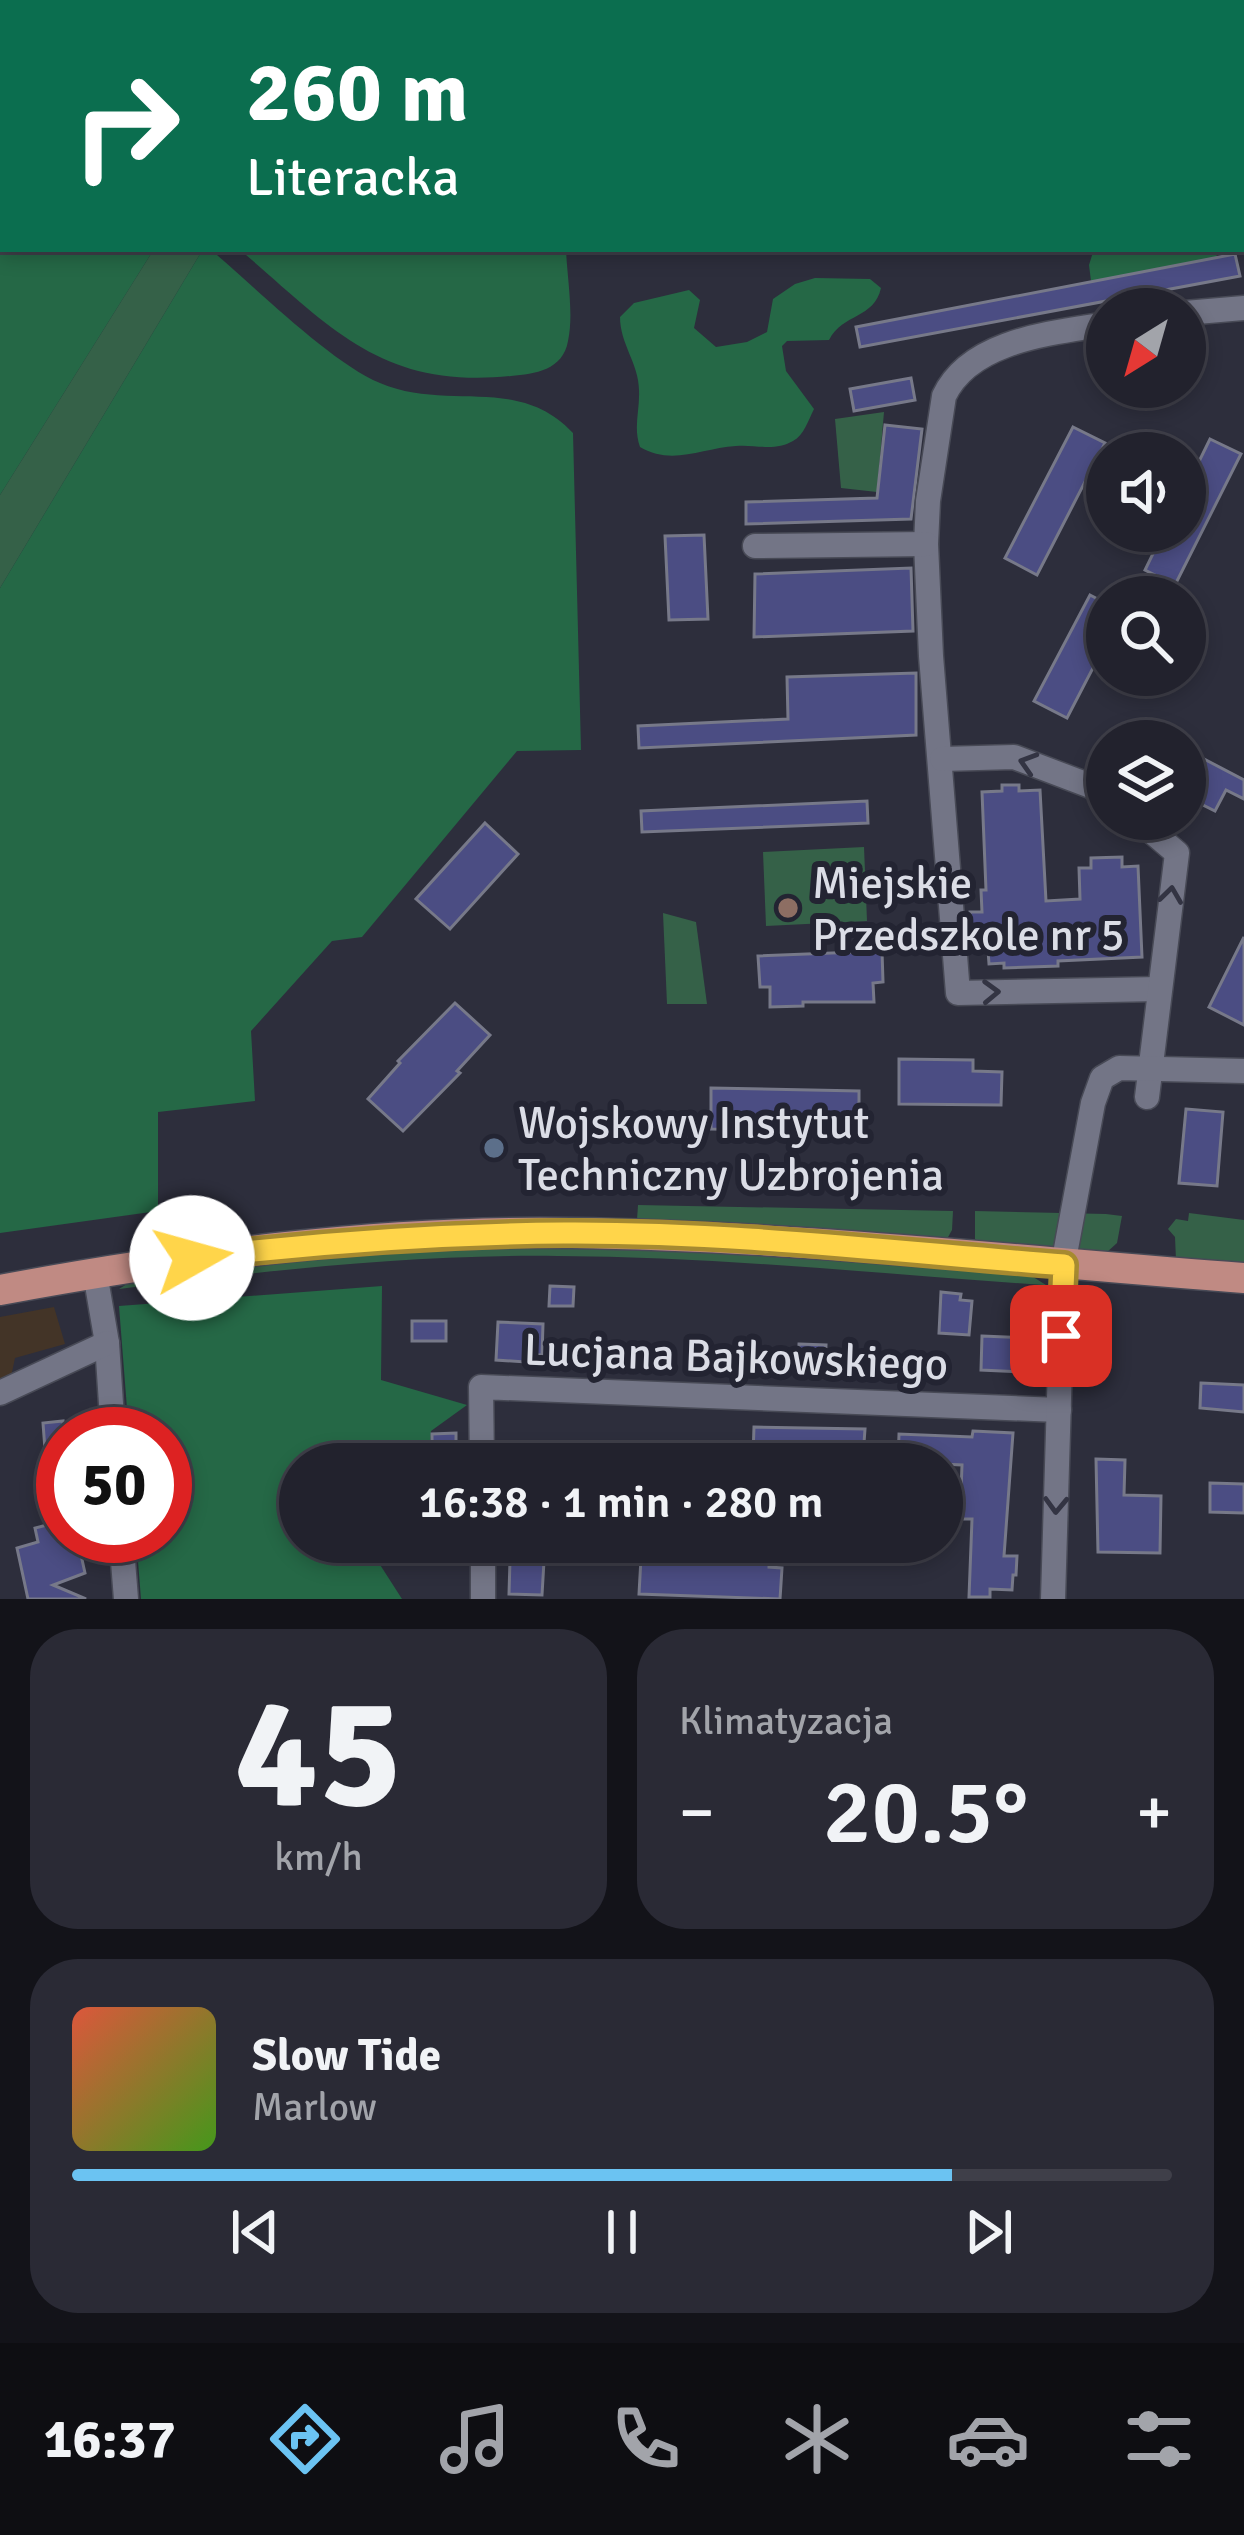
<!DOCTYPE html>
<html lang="pl">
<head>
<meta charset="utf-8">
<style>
  body { margin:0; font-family:Signika,sans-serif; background:#2a2a35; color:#f1f3f6; height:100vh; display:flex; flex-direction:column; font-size:45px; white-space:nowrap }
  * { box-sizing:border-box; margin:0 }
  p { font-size:39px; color:#a2a4aa }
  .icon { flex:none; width:66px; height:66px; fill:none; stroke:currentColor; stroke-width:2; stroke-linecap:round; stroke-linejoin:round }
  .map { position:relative; height:1599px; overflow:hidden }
  .panel { display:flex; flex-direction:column; gap:30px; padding:30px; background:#131319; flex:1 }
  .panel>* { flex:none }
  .guide { position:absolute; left:0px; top:0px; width:1245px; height:252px; box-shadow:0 6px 18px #0003,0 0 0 3px #3f3f49; background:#0b6e4f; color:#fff; overflow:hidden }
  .needle { width:78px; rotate:217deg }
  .tools { position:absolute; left:1086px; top:288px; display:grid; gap:24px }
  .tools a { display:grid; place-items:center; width:120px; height:120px; border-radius:50%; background:#22222d; box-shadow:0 6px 18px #0003,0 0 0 3px #3f3f49; font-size:60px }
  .speed { position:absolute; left:36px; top:1407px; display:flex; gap:24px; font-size:60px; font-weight:700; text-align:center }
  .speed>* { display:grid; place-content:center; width:156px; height:156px; border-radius:50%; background:#22222d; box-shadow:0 6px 18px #0003,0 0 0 3px #3f3f49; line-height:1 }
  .speed .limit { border:18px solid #d22; background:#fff; color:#111 }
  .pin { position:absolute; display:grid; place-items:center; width:102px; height:102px; color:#fff; margin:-51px; border-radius:24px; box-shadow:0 6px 18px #0006 }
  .me { position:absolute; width:132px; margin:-66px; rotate:83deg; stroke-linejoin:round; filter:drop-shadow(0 0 9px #0008) }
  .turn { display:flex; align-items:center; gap:42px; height:252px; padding:0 48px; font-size:54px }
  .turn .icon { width:156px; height:156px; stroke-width:2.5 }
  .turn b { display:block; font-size:84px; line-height:102px }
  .big { font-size:90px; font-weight:600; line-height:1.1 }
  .panel .widget { flex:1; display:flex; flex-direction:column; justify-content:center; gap:18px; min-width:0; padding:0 42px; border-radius:48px; background:#2a2a35 }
  .panel .dial { align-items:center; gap:0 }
  .dial b { font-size:156px; line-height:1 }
  .song { display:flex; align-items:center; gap:36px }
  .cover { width:144px; height:144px; border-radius:18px; background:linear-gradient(135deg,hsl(10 70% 55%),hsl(100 70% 35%)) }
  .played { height:12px; border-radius:6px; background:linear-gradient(90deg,#6bc3f2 80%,#3f3f49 80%) }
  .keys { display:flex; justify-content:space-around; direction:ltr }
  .heat { display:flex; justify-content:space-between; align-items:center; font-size:66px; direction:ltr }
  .panel .tiles { flex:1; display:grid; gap:30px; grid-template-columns:1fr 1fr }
  .widget:last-child { grid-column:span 2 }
  .trip { position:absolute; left:279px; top:1443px; width:684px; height:120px; border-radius:60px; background:#22222d; box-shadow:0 6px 18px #0003,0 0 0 3px #3f3f49; font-weight:600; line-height:120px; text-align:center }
  .tabs { display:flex; height:192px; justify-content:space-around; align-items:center; background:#0e0e12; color:#a2a4aa }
  .tabs .icon { width:84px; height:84px }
  .tabs .active { color:#6bc3f2 }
  .tabs b { font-size:54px; color:#f1f3f6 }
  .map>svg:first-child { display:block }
  .commercial { fill:#433427 }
  .green { fill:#356148 }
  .forest { fill:#256846 }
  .building { fill:#4b4d83; stroke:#777989; stroke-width:3 }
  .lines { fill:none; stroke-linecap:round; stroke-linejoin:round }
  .minor-casing { stroke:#484a56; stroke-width:27 }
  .major-casing { stroke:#484a56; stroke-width:33 }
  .minor { stroke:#737586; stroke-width:24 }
  .major { stroke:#c08a83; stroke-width:30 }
  .oneway { stroke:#333443 }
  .route-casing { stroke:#a68a30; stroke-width:30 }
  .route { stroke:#ffd54a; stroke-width:21 }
  .education-dot { fill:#8d6e63; stroke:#232432; stroke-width:4.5 }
  .service-dot { fill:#5c6f8a; stroke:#232432; stroke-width:4.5 }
  .labels { text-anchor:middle; stroke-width:12; stroke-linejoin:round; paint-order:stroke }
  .poi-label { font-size:45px; fill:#dbdde6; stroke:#232432; text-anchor:start }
  .street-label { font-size:45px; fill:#dbdde6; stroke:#232432 }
</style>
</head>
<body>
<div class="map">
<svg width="1244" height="1599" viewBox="0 0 1244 1599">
  <rect width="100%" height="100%" fill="#2d2e3c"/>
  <polygon class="commercial" points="54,1307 65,1344 15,1358 11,1377 0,1382 0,1317"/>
  <g class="green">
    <polygon points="154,249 203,249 0,588 0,495"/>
    <polygon points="884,412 877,492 841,488 835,419"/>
    <polygon points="864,847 867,921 766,926 763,852"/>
    <polygon points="663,913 696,922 707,1004 667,1004"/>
    <polygon points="638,1205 953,1211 952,1230 947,1239 637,1220"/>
    <polygon points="975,1211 1106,1214 1122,1216 1117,1243 1106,1253 984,1245 975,1239"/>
    <polygon points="1189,1213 1244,1220 1244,1265 1176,1260 1175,1237 1168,1229 1176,1219 1188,1221"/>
    <path d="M555,1247L698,1251L1030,1275L1054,1290L1043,1285C881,1274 720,1257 558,1256C410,1254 265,1271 119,1289L135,1279L353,1254Z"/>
  </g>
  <g class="forest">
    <polygon points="0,0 310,0 3,3 3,171"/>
    <polygon points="0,192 3,249 154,249 0,495"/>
    <path d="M203,249H210C254,286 330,362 380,383C448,412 518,374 573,433L581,750L517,751L362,937L332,941L251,1031L255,1101L158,1112V1211L0,1233V588Z"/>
    <path d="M239,249H566C567,277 574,314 568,341C563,370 535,374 511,376C380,389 331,327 239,249Z"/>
    <polygon points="1094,249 1216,249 1217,258 1091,281 1089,265"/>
    <path d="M815,278L870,279L881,288C874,319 843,313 829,340L787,341L782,346L786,371L814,409C808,421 804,435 793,441C774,452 755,444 736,446C702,448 672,466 640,447C633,427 640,411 639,390C639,364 620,344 620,317L634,303L689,290L700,300L694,328L716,347L747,342L767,332L773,299L795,284Z"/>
    <polygon points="382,1286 381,1380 467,1405 431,1431 430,1448 420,1464 300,1464 300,1542 375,1542 377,1560 402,1599 141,1599 136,1536 165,1536 165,1434 129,1434 119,1306"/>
  </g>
  <g class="building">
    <polygon points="1235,254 1240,276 860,347 856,327"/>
    <polygon points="911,378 915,400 854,411 850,389"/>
    <polygon points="885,425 922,429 911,519 746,524 746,502 877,498"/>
    <polygon points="1073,427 1105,443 1037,575 1005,558"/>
    <polygon points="1210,439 1241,454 1175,585 1145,570 1164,531 1185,531 1185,490"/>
    <polygon points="704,535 708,619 669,620 665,536"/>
    <polygon points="911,568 913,631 754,637 755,574"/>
    <polygon points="1090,595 1107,604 1107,641 1067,718 1034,701"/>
    <polygon points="916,673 916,735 639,748 638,726 788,719 787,677"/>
    <polygon points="1185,749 1244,780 1244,799 1226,790 1215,811 1185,796"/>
    <polygon points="1002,785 1019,785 1019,791 1040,790 1046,901 1080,899 1079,868 1091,868 1091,858 1122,857 1122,867 1138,866 1142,957 1058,961 1058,966 1004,968 1004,963 989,964 987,936 971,936 970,912 982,912 981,890 986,890 982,792 1002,791"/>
    <polygon points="867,801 868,823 642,832 641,811"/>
    <polygon points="485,823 518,854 450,929 416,899"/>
    <polygon points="1244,937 1244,1025 1209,1007"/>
    <polygon points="882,951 883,982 873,983 874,1002 803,1002 803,1006 770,1007 770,987 760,987 758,956"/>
    <polygon points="455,1003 490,1035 457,1071 460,1073 403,1131 368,1099 400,1063 398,1061"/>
    <polygon points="899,1059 973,1060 973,1071 1002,1072 1001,1105 899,1104"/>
    <polygon points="711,1088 859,1091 859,1131 711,1129"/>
    <polygon points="1186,1109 1223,1112 1217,1186 1179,1183"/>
    <polygon points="550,1286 574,1287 573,1306 549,1306"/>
    <polygon points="941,1292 961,1294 960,1300 972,1301 969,1335 939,1333"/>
    <rect x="412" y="1321" width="34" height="20"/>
    <polygon points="498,1322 543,1324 542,1355 525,1354 525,1362 496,1360"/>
    <polygon points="982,1336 1027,1338 1025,1372 981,1370"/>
    <polygon points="799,1344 826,1345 825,1368 798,1367"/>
    <polygon points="1201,1383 1244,1385 1244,1412 1200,1408"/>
    <polygon points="63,1421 63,1462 46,1463 43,1423"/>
    <polygon points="754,1427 865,1429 863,1457 753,1455"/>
    <polygon points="973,1431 1013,1433 1004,1556 1017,1556 1016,1575 1013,1575 1012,1590 990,1589 990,1597 969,1597 972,1519 960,1519 962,1465 898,1462 899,1434 972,1437"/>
    <polygon points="456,1433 456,1464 432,1464 432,1434"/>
    <polygon points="667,1443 697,1444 696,1464 666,1464"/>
    <polygon points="1096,1459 1125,1460 1124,1495 1161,1496 1160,1553 1098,1552"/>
    <polygon points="1210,1483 1244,1484 1244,1513 1210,1512"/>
    <polygon points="63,1521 63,1536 77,1537 85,1573 53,1585 86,1599 28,1599 17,1548 38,1542 35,1528"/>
    <rect x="381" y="1542" width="25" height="22"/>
    <polygon points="700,1542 764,1542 764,1557 769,1557 769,1567 782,1568 780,1599 639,1594 641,1558 699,1562"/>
    <polygon points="877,1542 911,1543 910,1561 877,1560"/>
    <polygon points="510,1560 544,1561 542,1595 509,1594"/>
  </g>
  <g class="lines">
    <g class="minor-casing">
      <g id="minor">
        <polyline points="1185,313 1244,308"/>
        <path d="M1107,324C1052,333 970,340 944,396L928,501L926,544L931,656L958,993L1159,989"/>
        <polyline points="755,546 926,544"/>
        <polyline points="942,759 1014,757 1096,788 1107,796"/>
        <polyline points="1137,819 1177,853 1147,1097"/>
        <polyline points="95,1273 107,1343 113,1434"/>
        <polyline points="0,1393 107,1343"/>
        <polyline points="482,1464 481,1387 1059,1410"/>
        <polyline points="121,1536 126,1599"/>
        <polyline points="483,1542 483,1599"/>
        <polyline points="1053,1599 1063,1265 1093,1103 1102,1078 1119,1068 1244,1071"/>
      </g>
    </g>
    <g class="major-casing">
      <path id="major" d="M0,1290C188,1255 379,1230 571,1233C795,1236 1020,1261 1244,1278"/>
    </g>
    <use href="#minor" class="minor"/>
    <use href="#major" class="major"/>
  </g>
  <defs><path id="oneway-chevron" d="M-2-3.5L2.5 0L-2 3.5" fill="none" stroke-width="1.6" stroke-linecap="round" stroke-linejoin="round" transform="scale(3)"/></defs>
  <g class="oneway">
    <use href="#oneway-chevron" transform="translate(1028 763) rotate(-163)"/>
    <use href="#oneway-chevron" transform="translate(1171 895) rotate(-82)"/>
    <use href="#oneway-chevron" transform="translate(991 992) rotate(-2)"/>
    <use href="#oneway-chevron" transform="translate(1056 1505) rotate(92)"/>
  </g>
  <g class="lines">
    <g class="route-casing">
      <path id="route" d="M192,1258C316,1243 440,1234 564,1233C730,1232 898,1252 1064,1265L1061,1336"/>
    </g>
    <use href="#route" class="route"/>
  </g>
  <circle class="education-dot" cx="788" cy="908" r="12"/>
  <circle class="service-dot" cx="494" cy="1148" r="12"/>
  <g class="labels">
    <g class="poi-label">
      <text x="812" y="898">Miejskie<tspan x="812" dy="52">Przedszkole nr 5</tspan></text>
      <text x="518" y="1138">Wojskowy Instytut<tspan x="518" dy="52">Techniczny Uzbrojenia</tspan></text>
    </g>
    <g class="street-label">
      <text transform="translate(736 1356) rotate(2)" y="16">Lucjana Bajkowskiego</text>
    </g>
  </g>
</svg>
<div class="tools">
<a><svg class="needle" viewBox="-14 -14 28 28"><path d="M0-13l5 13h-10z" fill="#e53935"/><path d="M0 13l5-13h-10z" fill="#a2a4aa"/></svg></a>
<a><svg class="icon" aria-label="sound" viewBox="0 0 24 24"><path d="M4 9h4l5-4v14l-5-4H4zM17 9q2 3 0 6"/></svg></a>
<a><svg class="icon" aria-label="search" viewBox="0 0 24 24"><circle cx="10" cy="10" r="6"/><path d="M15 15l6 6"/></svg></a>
<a><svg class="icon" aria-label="layers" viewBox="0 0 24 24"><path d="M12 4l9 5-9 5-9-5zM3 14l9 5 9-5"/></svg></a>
</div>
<div class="speed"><div class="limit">50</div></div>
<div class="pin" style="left:1061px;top:1336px;background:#d93025"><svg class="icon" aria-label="arrive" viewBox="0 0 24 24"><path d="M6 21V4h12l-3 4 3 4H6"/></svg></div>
<svg class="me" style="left:192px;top:1258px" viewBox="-20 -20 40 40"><circle r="19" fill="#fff"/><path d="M0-13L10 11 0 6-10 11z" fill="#ffd54a"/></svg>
<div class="trip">16:38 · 1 min · 280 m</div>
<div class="guide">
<div class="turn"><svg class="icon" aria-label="right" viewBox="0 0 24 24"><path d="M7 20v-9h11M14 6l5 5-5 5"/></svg><div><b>260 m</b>Literacka</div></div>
</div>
</div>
<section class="panel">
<div class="tiles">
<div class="widget dial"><b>45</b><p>km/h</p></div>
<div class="widget"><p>Klimatyzacja</p>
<div class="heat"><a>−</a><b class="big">20.5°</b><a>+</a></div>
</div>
<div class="widget">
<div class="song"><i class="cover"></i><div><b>Slow Tide</b><p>Marlow</p></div></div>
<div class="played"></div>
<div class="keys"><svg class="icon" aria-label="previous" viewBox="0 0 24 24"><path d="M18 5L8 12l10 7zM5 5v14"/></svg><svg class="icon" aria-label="pause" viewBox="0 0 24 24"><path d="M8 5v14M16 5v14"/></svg><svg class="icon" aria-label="next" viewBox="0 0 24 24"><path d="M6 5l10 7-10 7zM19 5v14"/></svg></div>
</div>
</div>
</section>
<nav class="tabs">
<b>16:37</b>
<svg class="icon active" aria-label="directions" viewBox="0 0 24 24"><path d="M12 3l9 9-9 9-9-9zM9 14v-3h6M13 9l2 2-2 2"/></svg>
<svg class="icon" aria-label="music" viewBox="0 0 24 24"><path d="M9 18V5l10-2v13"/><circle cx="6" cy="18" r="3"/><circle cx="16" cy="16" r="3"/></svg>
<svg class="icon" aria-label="phone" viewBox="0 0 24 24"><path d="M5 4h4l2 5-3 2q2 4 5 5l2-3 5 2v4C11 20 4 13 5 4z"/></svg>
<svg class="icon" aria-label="climate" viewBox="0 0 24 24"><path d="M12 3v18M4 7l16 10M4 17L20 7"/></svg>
<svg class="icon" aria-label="car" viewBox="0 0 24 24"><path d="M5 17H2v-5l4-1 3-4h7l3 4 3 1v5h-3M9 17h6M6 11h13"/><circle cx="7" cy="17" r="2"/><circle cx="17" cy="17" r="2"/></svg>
<svg class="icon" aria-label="filters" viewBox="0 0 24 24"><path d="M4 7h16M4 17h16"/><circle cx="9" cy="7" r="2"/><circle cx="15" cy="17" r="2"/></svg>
</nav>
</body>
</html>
